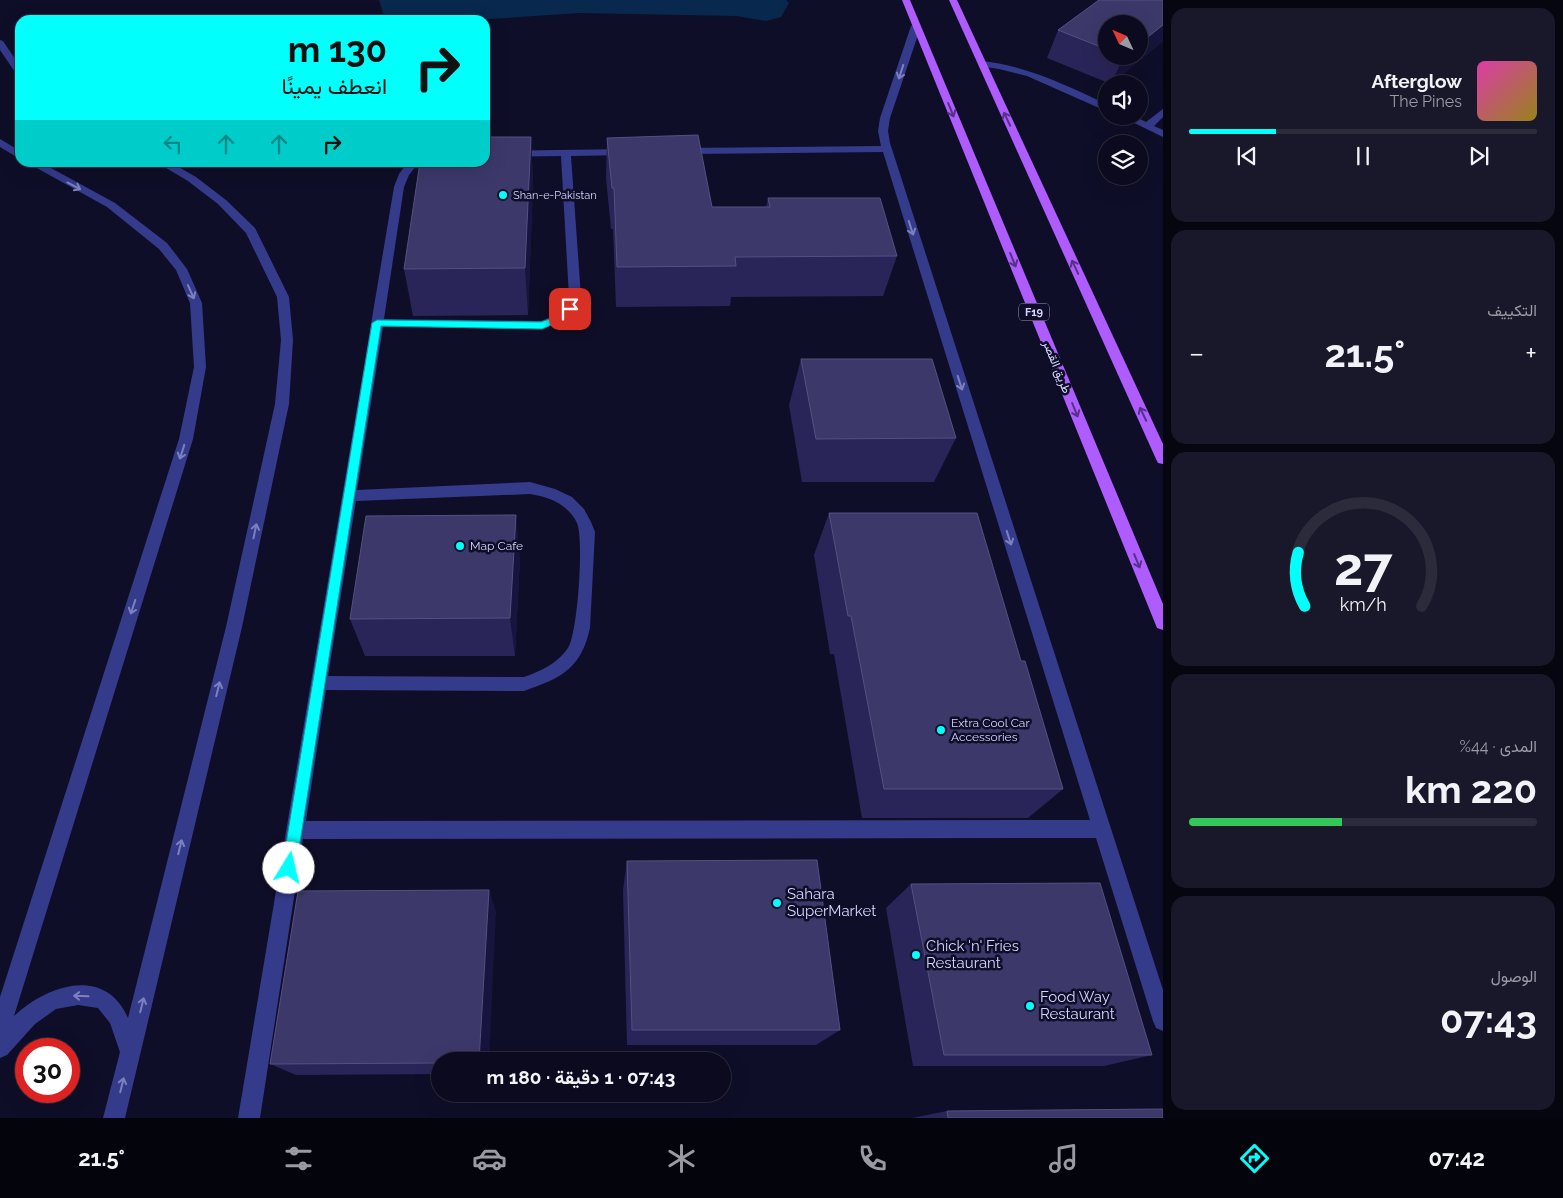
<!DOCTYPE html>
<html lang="ar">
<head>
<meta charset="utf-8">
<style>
  body { margin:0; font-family:Raleway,Vazirmatn,sans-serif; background:#19182b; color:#f1f3f6; direction:rtl; height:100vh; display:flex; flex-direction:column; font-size:19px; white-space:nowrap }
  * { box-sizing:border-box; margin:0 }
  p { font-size:16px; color:#9a9aa4 }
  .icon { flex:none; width:28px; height:28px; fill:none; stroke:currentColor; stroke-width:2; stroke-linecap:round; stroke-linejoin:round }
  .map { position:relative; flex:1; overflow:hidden; direction:ltr }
  .panel { display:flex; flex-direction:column; gap:8px; padding:8px; background:#060610; width:400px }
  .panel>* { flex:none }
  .guide { position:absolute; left:15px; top:15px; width:475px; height:152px; border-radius:15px; box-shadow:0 5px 20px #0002,0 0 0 1px #2b2b3c; direction:rtl; background:#01fffc; color:#111; overflow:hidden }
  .needle { width:32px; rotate:314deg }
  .buttons { position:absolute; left:1098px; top:15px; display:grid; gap:10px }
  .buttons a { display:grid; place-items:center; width:50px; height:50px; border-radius:50%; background:#0b0a1e; box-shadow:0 5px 20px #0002,0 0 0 1px #2b2b3c; font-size:25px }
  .speed { position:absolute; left:15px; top:1038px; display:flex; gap:10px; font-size:25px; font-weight:700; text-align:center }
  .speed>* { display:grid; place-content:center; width:65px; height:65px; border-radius:50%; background:#0b0a1e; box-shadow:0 5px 20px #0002,0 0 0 1px #2b2b3c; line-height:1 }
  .speed .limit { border:8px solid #d22; background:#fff; color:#111 }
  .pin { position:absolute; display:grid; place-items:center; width:42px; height:42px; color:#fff; margin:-21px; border-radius:10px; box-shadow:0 2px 8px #0006 }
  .me { position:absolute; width:55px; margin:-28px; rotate:9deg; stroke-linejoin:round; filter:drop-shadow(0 0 4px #0008) }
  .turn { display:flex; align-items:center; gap:18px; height:105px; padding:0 20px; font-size:22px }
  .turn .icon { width:65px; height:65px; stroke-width:2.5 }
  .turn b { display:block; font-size:35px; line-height:42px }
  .lanes { display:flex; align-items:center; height:48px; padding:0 20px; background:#0003; justify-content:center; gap:25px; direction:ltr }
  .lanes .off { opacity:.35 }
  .big { font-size:38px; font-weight:700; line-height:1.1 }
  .panel .card { flex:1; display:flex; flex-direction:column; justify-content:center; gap:8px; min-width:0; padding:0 18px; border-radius:15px; background:#19182b }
  .panel .dial { align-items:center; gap:0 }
  .dial svg { height:130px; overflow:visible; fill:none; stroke:#2b2b3c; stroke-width:7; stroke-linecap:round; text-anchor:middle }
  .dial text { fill:#f1f3f6; stroke:none }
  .song { display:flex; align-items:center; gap:15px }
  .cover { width:60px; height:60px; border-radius:8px; background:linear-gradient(135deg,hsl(320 70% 55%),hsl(50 70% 35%)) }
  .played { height:5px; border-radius:2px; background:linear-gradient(90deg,#01fffc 25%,#2b2b3c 25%) }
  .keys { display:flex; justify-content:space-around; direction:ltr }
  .heat { display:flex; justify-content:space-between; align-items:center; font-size:28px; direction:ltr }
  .charge { height:8px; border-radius:4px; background:linear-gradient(90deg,#34c759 44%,#2b2b3c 0) }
  .trip { position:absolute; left:431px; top:1052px; width:300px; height:50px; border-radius:25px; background:#0b0a1e; box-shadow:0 5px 20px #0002,0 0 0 1px #2b2b3c; font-weight:700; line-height:50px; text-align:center; direction:rtl }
  .tab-bar { display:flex; height:80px; justify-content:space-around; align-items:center; background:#04040c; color:#9a9aa4 }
  .tab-bar .icon { width:35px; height:35px }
  .tab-bar .current { color:#01fffc }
  .tab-bar b { font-size:22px; color:#f1f3f6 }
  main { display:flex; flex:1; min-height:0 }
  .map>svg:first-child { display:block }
  .water { fill:#08294d }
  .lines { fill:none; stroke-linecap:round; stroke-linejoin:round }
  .minor { fill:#353b8b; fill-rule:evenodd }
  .major { fill:#af5cff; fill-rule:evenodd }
  .wall { fill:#2a2558; fill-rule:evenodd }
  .shaded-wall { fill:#17143d }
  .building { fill:#3c386a; stroke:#545181 }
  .oneway { stroke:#7d80bf }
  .oneway2 { stroke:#573189 }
  .route { fill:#01fffc; stroke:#01a6a4 }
  .poi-dot { fill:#01fffc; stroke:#0f0e28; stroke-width:2 }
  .labels { text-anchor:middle; stroke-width:5; stroke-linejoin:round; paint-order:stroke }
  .far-poi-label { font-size:11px; fill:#d5d5ff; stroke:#0f0e28; text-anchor:start }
  .shield { fill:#0f0e28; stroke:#9a99be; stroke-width:1 }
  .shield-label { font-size:11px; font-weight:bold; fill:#d5d5ff }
  .street-label { font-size:12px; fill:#d5d5ff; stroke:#0f0e28 }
  .poi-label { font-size:12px; fill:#d5d5ff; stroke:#0f0e28; text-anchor:start }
  .near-poi-label { font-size:15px; fill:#d5d5ff; stroke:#0f0e28; text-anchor:start }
</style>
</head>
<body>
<main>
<section class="panel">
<div class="card">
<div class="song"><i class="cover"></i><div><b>Afterglow</b><p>The Pines</p></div></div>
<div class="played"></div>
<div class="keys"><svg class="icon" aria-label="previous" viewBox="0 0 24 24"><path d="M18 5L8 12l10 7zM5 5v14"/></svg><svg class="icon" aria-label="pause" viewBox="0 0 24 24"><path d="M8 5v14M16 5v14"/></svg><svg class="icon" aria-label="next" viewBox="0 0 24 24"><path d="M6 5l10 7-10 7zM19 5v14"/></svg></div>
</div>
<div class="card"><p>التكييف</p>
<div class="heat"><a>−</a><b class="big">21.5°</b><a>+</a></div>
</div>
<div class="card dial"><svg viewBox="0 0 100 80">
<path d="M14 69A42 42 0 1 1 86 69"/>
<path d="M14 69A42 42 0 0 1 10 36" stroke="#01fffc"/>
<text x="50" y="56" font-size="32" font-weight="700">27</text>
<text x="50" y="72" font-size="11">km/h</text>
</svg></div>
<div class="card"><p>المدى · 44%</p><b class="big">220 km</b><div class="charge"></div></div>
<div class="card"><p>الوصول</p><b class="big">07:43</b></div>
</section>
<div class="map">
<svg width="1163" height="1118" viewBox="0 0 1163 1118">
  <rect width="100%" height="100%" fill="#0f0e28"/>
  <polygon class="water" points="379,0 786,0 789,3 781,17 766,21 737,16 579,13 490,19 393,17 383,13"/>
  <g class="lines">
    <g class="minor">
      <path d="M916,23L921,26L890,118L888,131L890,143L1163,990V1031L1156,1028L1153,1021L1096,838L303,839L260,1118H238L394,187L399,174L408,162H419L409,175L404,187L384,319L541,321C555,316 563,310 569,297L561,156L485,157V151L627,149L632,152L627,155L571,156L581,297L574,311L567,319L542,329L383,327L357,490L530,482L555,489L572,497L584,509L591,522L595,532L590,628C581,669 561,678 524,691L326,690L306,821L1090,820L883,152L683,154L678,151L683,148L881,146L878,131L880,118L911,26ZM530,494C549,497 568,504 577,523C584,538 578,633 568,648C558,663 541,671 524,677L328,676L356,501Z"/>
      <polygon points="0,40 3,41 20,66 20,76 17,75 0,50"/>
      <path d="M982,61C1027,66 1066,85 1106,104V111L1027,76L999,69L979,66V62Z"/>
      <polygon points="1163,109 1163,117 1154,126 1163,130 1163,137 1120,116 1134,116 1146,122"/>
      <polygon points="0,139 20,151 20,159 0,147"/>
      <path d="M26,162H40L115,203L167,243L187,269L202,303L206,367L193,439L14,1016C47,985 105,965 128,1018L226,627L275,404L281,340L277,297L246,233L218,204L188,181L156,162H170L196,177L226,200L255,228L289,297L293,340L289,404L242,627L125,1118H103L120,1052L110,1023L98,1008L78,1005L56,1009L35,1024L7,1055L0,1058V997L179,439L194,367L190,303L176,270L159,249L107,207Z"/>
    </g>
    <g class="major">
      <polygon points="902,0 910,0 1163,604 1163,630 1157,628 1155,623"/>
      <polygon points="949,0 957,0 1163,444 1163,464 1158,463 1156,459"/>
    </g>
  </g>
  <g class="wall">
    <path d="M1099,0H1163V41L1111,84L1047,58L1058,30ZM1106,24H1139V56H1106Z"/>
    <polygon points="531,137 533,184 528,315 413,316 404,269"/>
    <polygon points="607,138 712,207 766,207 768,198 897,256 883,296 731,297 730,306 616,307 613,229 611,229 606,178"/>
    <polygon points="801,359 956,438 934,482 802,482 789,405"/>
    <polygon points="829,513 1021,661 1063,789 1028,818 862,818 834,654 830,654 814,555"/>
    <polygon points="520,557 515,656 365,656 350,619"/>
    <polygon points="627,861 840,1030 816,1045 627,1045 623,890"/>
    <polygon points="911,884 1152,1055 1104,1066 913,1066 886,908"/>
    <polygon points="489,890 496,913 440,1061 440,1074 296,1075 270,1064"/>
    <polygon points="947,1111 1163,1118 912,1118"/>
  </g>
  <g class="shaded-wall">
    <polygon points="1163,25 1163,41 1111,84 1124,56 1139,56 1139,44"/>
    <polygon points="531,137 533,184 528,315 525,268"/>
    <polygon points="516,515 520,557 515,656 510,618"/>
    <polygon points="489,890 496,913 489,1061 479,1061"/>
  </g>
  <g class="building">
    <polygon points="1099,0 1163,0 1163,25 1139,44 1139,24 1106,24 1106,49 1058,30"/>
    <polygon points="698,135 712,207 770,207 768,198 880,198 897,256 735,257 736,266 617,267 614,188 612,188 607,138"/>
    <polygon points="485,137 531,137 525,268 404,269 420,162 485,162"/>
    <polygon points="801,359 932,359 956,438 816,439"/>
    <polygon points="829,513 977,513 1021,661 1025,661 1063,789 884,789 851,616 848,616"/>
    <polygon points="516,515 510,618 350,619 366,516"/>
    <polygon points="817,860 840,1030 632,1030 627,861"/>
    <polygon points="1100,883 1152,1055 944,1055 911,884"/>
    <polygon points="489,890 479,1061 440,1061 440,1063 270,1064 298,891"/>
    <polygon points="1163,1109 1163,1118 948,1118 947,1111"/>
  </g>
  <defs><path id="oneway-shaft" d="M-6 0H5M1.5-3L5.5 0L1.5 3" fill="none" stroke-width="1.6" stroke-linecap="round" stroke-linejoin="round" transform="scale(1.25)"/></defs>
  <g class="oneway">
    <use href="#oneway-shaft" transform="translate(901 72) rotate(108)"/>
    <use href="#oneway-shaft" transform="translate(74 186) rotate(28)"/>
    <use href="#oneway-shaft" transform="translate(911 228) rotate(72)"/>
    <use href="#oneway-shaft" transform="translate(191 292) rotate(66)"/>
    <use href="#oneway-shaft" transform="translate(960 383) rotate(72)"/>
    <use href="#oneway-shaft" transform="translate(182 452) rotate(108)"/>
    <use href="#oneway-shaft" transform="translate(255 531) rotate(-78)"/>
    <use href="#oneway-shaft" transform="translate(1009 538) rotate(72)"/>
    <use href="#oneway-shaft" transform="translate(133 607) rotate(108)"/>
    <use href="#oneway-shaft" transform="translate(218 689) rotate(-76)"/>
    <use href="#oneway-shaft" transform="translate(180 847) rotate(-76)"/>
    <use href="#oneway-shaft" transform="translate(81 996) rotate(-178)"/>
    <use href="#oneway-shaft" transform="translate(142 1005) rotate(-76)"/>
    <use href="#oneway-shaft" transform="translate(122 1085) rotate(-76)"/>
  </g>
  <g class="oneway2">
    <use href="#oneway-shaft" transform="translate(951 110) rotate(68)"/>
    <use href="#oneway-shaft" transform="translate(1007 119) rotate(-115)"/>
    <use href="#oneway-shaft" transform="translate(1013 260) rotate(68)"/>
    <use href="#oneway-shaft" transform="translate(1075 267) rotate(-115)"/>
    <use href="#oneway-shaft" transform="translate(1075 410) rotate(68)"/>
    <use href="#oneway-shaft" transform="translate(1143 414) rotate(-115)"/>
    <use href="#oneway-shaft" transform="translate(1137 561) rotate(68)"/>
  </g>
  <polygon class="route" points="570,306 575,309 561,321 542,329 381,326 296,868 294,873 289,875 284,873 282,868 372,323 377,320 541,322 555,317"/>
  <g class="poi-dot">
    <circle cx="503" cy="195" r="5"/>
    <circle cx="460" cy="546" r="5"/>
    <circle cx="941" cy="730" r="5"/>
    <circle cx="777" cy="903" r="5"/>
    <circle cx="916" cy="955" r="5"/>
    <circle cx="1030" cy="1006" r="5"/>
  </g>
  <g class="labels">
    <g class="far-poi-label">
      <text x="513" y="199">Shan-e-Pakistan</text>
    </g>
    <rect class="shield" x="1019" y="303.5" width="30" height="17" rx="4"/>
    <g class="shield-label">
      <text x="1034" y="316">F19</text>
    </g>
    <g class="street-label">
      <text transform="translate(1057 367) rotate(68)" y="4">طريق القصر</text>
    </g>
    <g class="poi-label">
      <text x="470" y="550">Map Cafe</text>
      <text x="951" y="727">Extra Cool Car<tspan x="951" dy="14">Accessories</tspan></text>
    </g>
    <g class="near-poi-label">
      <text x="787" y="899">Sahara<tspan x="787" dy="17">SuperMarket</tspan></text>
      <text x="926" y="951">Chick 'n' Fries<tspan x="926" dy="17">Restaurant</tspan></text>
      <text x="1040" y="1002">Food Way<tspan x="1040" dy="17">Restaurant</tspan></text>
    </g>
  </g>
</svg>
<div class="buttons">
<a><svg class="needle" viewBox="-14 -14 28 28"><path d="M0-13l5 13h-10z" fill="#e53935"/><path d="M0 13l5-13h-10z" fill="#9a9aa4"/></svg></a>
<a><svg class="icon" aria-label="sound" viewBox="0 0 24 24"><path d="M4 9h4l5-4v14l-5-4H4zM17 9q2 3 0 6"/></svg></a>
<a><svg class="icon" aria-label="layers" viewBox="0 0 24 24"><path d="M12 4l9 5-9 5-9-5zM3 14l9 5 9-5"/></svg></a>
</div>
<div class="speed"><div class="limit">30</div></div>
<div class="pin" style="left:570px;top:309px;background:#d93025"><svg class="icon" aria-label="arrive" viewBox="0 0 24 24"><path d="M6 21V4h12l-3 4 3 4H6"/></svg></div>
<svg class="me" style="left:289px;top:868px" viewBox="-20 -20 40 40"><circle r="19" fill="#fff"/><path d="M0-13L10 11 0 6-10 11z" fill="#01fffc"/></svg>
<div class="trip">07:43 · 1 دقيقة · 180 m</div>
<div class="guide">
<div class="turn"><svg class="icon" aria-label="right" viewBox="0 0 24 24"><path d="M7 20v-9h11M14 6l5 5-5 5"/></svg><div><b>130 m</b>انعطف يمينًا</div></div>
<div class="lanes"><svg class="icon off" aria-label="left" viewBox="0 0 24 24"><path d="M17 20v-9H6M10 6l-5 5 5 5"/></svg><svg class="icon off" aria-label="ahead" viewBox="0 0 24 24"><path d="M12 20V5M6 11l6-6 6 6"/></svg><svg class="icon off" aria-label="ahead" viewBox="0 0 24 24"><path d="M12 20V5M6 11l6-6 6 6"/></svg><svg class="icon" aria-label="right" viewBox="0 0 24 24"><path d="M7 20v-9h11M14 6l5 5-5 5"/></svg></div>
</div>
</div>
</main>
<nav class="tab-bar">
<b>07:42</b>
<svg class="icon current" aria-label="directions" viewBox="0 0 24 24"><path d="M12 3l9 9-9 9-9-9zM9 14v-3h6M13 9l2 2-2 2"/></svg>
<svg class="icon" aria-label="music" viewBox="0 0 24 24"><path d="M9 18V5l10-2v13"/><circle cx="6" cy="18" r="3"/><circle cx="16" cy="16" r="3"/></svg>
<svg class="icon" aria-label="phone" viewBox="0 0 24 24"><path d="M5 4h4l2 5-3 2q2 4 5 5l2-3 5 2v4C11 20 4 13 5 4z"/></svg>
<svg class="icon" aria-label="climate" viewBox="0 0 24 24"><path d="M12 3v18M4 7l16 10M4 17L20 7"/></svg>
<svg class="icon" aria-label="car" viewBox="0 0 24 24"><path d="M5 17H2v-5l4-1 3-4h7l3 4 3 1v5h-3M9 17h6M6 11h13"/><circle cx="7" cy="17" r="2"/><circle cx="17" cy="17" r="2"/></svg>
<svg class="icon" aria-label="filters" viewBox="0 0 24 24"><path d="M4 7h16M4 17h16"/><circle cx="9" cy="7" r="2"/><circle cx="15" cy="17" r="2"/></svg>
<b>21.5°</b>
</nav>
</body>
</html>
